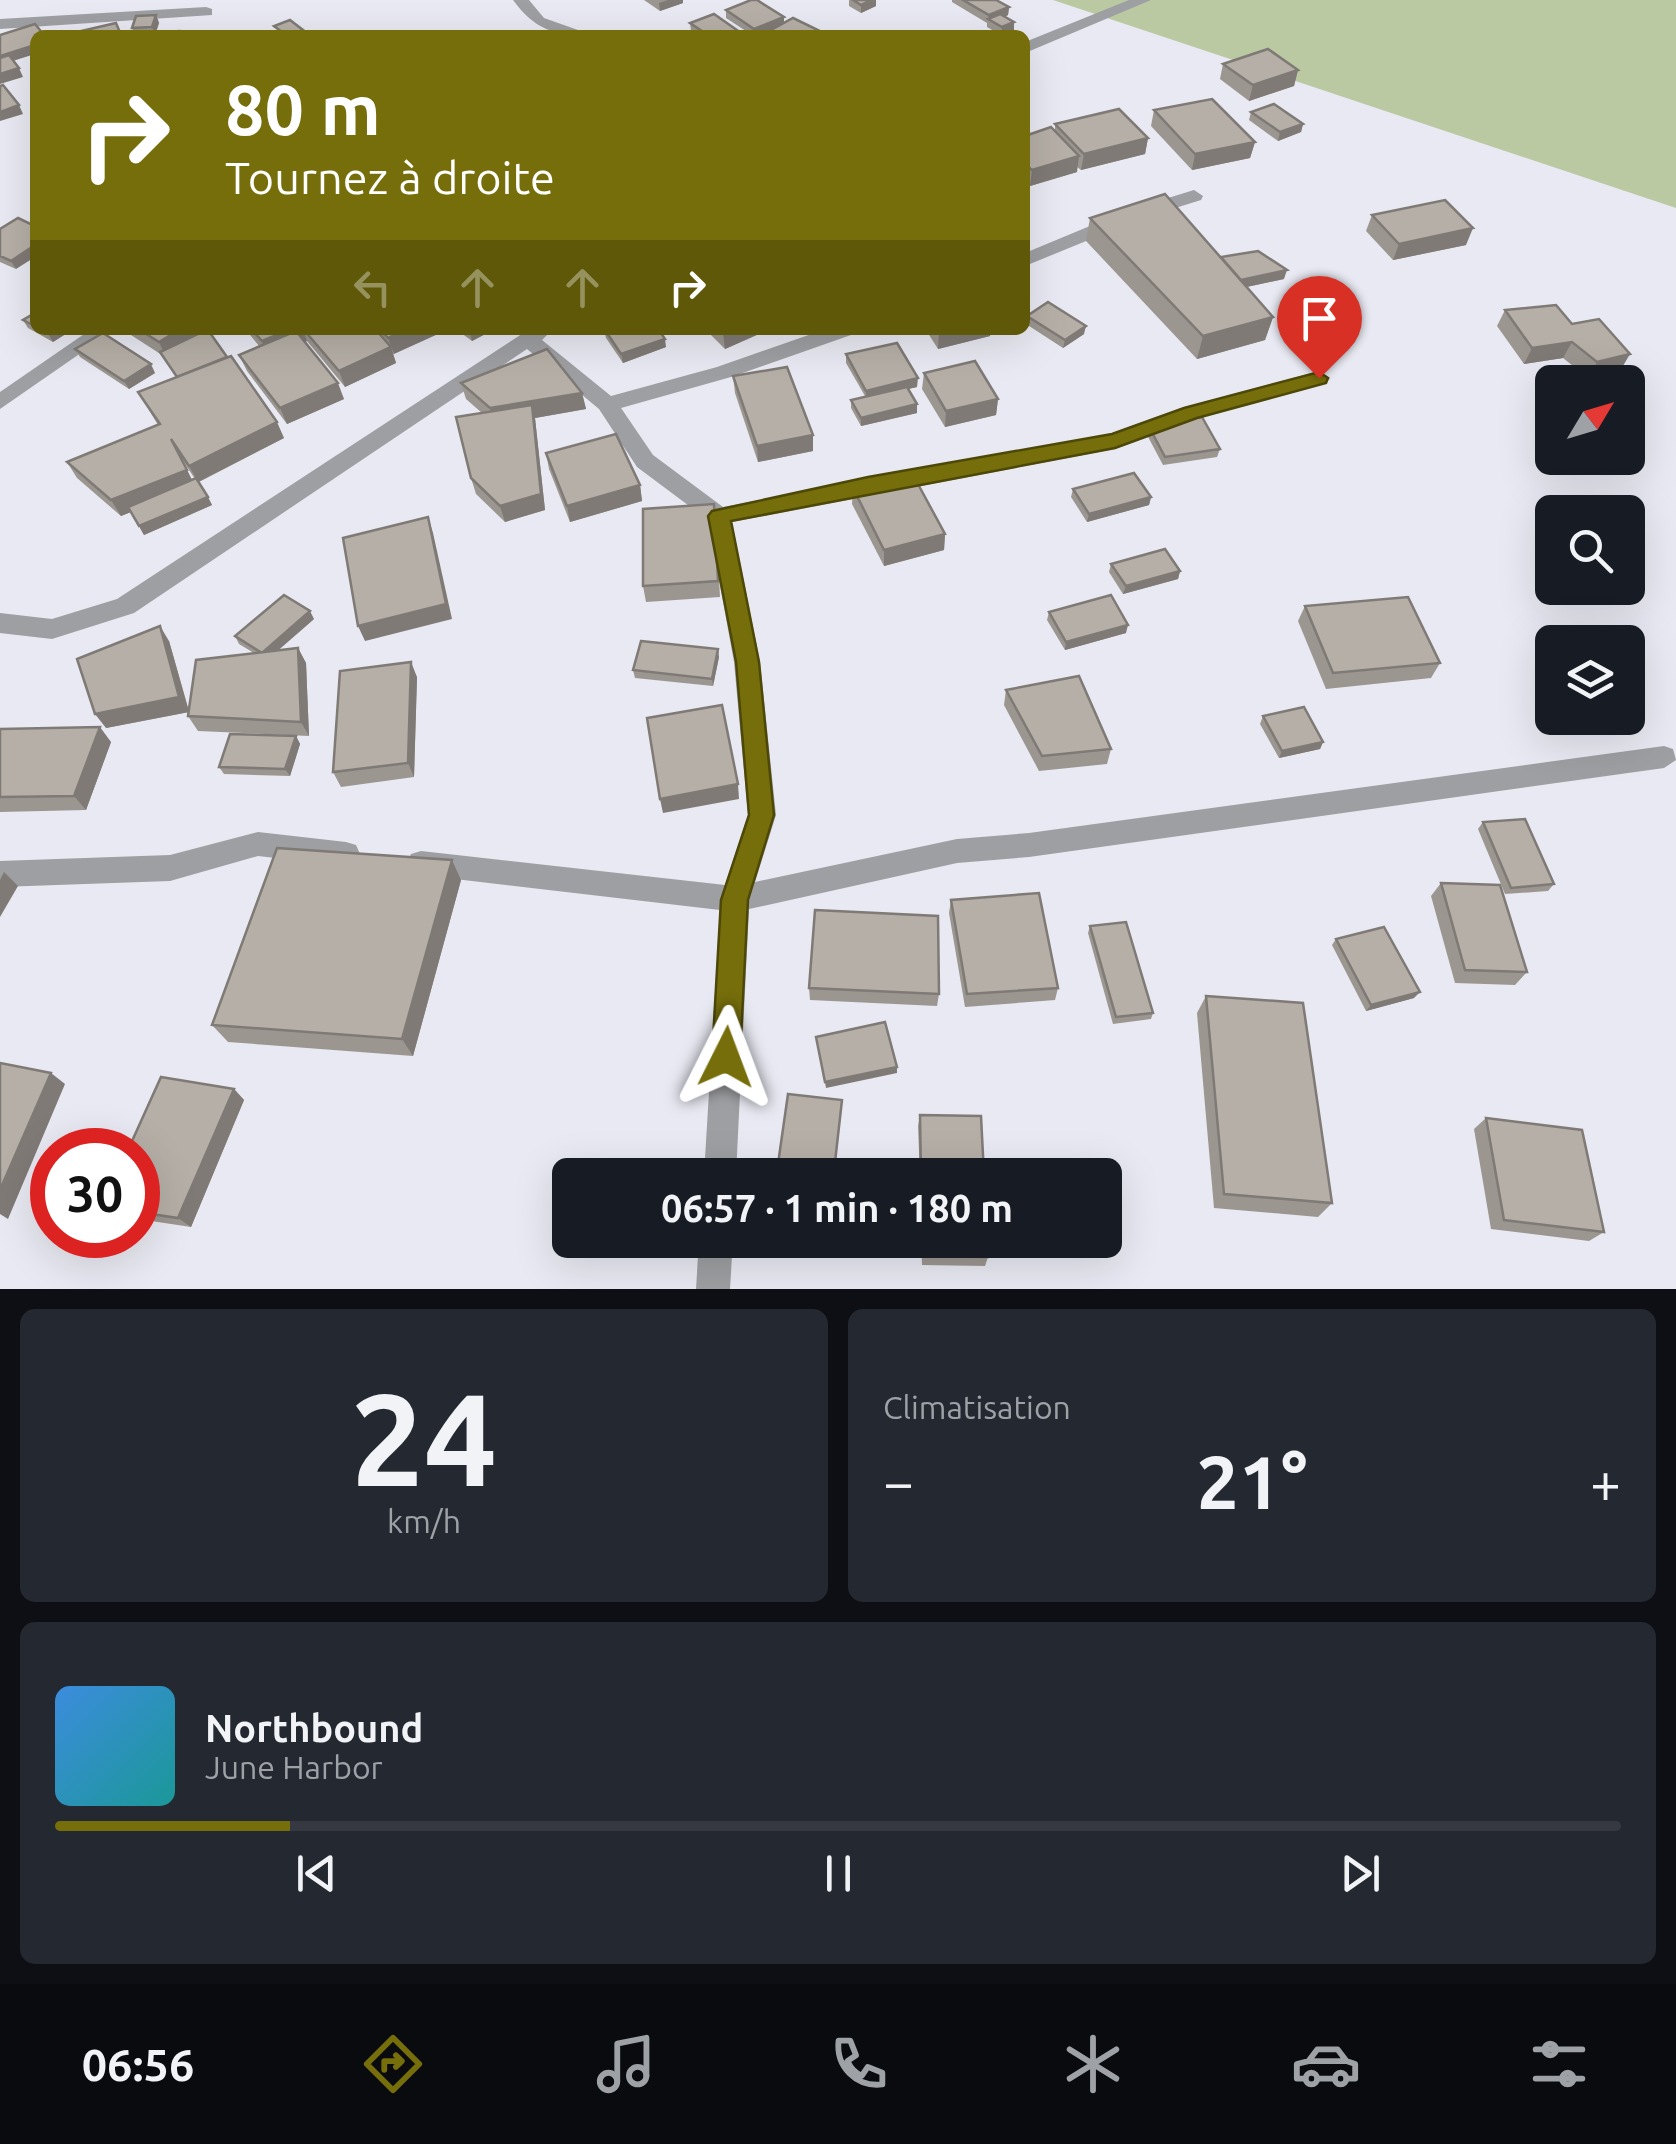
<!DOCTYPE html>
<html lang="fr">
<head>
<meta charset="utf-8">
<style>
  body { margin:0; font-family:Ubuntu,sans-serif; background:#242831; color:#f1f3f6; height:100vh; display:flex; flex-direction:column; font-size:38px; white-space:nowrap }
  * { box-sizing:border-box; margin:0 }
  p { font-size:32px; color:#9ea1a6 }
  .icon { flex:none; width:55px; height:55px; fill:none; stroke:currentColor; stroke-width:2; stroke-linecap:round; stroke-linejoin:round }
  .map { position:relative; height:1289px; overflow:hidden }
  .sheet { display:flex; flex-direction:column; gap:20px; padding:20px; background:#0d0f14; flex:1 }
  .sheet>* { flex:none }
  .guide { position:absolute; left:30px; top:30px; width:1000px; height:305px; border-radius:15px; box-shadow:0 10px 40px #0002; background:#766e0b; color:#fff; overflow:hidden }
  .needle { width:65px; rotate:52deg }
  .fabs { position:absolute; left:1535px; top:365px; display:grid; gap:20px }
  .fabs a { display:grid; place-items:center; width:110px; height:110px; border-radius:15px; background:#171b24; box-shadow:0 10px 40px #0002; font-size:50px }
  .speed { position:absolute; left:30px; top:1128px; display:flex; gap:20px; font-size:50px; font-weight:700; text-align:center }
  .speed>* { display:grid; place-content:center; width:130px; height:130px; border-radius:50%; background:#171b24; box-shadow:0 10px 40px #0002; line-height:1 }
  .speed .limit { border:15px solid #d22; background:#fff; color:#111 }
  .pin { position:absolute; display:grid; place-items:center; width:85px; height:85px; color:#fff; margin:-102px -42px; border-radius:50% 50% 50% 0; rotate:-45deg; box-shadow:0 0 10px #0007 }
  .pin .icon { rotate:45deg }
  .me { position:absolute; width:110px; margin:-55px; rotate:3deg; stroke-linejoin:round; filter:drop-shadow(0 0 8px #0008) }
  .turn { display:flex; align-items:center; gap:35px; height:210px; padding:0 30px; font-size:45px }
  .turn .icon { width:130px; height:130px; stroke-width:2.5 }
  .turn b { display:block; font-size:70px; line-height:85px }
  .lanes { display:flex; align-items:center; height:95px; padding:0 30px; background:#0003; justify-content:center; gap:50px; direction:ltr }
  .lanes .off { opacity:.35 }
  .big { font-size:75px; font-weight:700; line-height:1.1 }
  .sheet .widget { flex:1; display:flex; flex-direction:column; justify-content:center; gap:15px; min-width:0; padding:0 35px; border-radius:15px; background:#242831 }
  .sheet .dial { align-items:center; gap:0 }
  .dial b { font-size:130px; line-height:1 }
  .song { display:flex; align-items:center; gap:30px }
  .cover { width:120px; height:120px; border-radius:15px; background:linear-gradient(135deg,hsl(210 70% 55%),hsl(180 70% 35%)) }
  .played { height:10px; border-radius:5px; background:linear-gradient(90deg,#766e0b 15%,#363941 15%) }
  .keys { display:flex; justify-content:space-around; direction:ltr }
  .heat { display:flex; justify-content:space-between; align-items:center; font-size:55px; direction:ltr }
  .sheet .tiles { flex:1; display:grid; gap:20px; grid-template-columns:1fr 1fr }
  .widget:last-child { grid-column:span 2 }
  .trip { position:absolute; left:552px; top:1158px; width:570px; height:100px; border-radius:15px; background:#171b24; box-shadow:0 10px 40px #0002; font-weight:700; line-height:100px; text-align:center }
  .tab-bar { display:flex; height:160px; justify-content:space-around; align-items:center; background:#090b0e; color:#9ea1a6 }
  .tab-bar .icon { width:70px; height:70px }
  .tab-bar .active { color:#766e0b }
  .tab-bar b { font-size:45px; color:#f1f3f6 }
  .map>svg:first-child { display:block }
  .green { fill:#bac9a2 }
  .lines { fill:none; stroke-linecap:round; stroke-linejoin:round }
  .minor { fill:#9d9fa2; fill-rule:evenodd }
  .wall { fill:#9c9690; fill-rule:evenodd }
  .shaded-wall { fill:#7f7a75 }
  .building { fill:#b5afa7; stroke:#7f7a75; stroke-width:2.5 }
  .route { fill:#766e0b; stroke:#4d4807; stroke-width:2.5 }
</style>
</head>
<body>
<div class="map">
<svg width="1676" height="1289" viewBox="0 0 1676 1289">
  <rect width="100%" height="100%" fill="#e8e9f2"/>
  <polygon class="green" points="1053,0 1676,0 1676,208"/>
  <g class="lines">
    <g class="minor">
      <path d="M513,0H529L544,18L592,35C554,35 536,31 513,0Z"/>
      <polygon points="1129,0 1151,0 1025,53 1025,42"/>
      <polygon points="206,7 212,9 212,15 0,29 0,19"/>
      <polygon points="1194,190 1203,196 1201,200 1140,219 1025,266 1025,253 1126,211"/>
      <polygon points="90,330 114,330 0,409 0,392"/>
      <polygon points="528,330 552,330 542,340 611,396 717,367 823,330 854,330 851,335 731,377 621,408 653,455 723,507 1112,434 1182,408 1319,371 1330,378 1326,383 1197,418 1115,449 732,522 760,662 776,815 755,882 957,839 1029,833 1664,746 1673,749 1676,760 1664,768 1029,857 957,863 749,909 736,1175 704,1175 720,910 421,875 411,872 407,863 411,854 421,851 725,885 748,815 734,662 708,520 637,467 599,409 527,349 134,613 52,639 0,633 0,613 52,619 117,599"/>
      <polygon points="258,832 346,842 356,845 360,854 356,863 346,866 258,856 170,881 0,887 0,861 170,855"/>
      <polygon points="699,1240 733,1240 730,1289 696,1289"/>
    </g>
  </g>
  <g class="wall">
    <polygon points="644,0 683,0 683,3 660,11"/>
    <polygon points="849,0 876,0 876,6 861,13 849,6"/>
    <polygon points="952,0 996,0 1009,7 1008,15 1005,17 1014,30 1001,35 987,27 987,23 952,2"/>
    <polygon points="726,10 768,32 760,35 752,35 726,18"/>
    <polygon points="156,15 159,23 156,32 181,35 135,35 132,28"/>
    <polygon points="690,23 744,35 697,35 691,31"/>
    <polygon points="1223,64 1298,70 1294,86 1249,101 1220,79"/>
    <polygon points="1154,110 1255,142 1250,158 1192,170 1151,126"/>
    <polygon points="1251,112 1303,124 1301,132 1278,141 1249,120"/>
    <polygon points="1055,124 1148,138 1145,154 1081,170 1077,167 1077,172 1030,186 1025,182 1025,136 1055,131"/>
    <polygon points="1372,215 1466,245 1393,260 1366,231"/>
    <polygon points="1090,218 1221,257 1284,279 1247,287 1273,317 1265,340 1197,359 1086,241"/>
    <polygon points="0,229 16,269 0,262"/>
    <polygon points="1505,310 1572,324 1620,371 1588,378 1563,358 1524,364 1497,326"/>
    <polygon points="35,313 35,330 72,330 53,342 28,328 23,320"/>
    <polygon points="1027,316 1084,334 1063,348 1026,324"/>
    <path d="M129,330H214L209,333L284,438L199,482L212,505L144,535L131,512L121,516L77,478L67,462L158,425L138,392L176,377L162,355L131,335ZM180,456L185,464L195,479L192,480Z"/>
    <polygon points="246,330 439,330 440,333 393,354 396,363 345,387 307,341 305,342 344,399 287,424 247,371 239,355 259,346"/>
    <polygon points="457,330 493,330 472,341"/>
    <polygon points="604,330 666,347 623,363 606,338"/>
    <polygon points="706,330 768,330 725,349"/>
    <polygon points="926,330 991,330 990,336 938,349"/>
    <polygon points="75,349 155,373 129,389 80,357"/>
    <polygon points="846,354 917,387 908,389 917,413 861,426 851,408 851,400 865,396 846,363"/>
    <polygon points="924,373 998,399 996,415 945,427 922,389"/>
    <polygon points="733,376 813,451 758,462 735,393"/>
    <polygon points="461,383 582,393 586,409 535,418 545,510 505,522 476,494 471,478 482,413 466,399"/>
    <polygon points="1148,425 1220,449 1217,457 1163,465 1146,433"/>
    <polygon points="546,453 640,485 642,501 570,522 549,469"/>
    <polygon points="853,488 945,534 944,550 884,566 852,504"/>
    <polygon points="1073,489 1151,497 1149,505 1087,522 1071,497"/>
    <polygon points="716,520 720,597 646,602 643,586"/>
    <polygon points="1111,564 1180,571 1178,579 1123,594 1109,572"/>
    <polygon points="1305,606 1440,663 1431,678 1326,689 1298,621"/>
    <polygon points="1049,612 1126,633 1065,650 1047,620"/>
    <polygon points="314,619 278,650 298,648 306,663 309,736 198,731 188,716 189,712 106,728 169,641 189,711 254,653 239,644 235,636"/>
    <polygon points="719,657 713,686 635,678 633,670"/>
    <polygon points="417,677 414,777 341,787 333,772"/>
    <polygon points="1006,690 1111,749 1107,764 1039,771 1004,705"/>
    <polygon points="1263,716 1323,742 1320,749 1279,758 1260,724"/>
    <polygon points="0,729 111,742 86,810 0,812"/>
    <polygon points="296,736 300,744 290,776 224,774 219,767"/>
    <polygon points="1483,822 1554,884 1548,891 1505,894 1478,829"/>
    <polygon points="461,880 413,1056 228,1042 212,1025"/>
    <polygon points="1441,883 1527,972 1515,985 1455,983 1431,896"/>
    <polygon points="951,900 1058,988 1055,1000 965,1007 949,913"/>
    <polygon points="1090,926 1153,1013 1151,1019 1113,1024 1088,933"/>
    <polygon points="1336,939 1414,998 1366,1011 1332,945"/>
    <polygon points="809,988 939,994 937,1006 810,1000"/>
    <polygon points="1206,996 1332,1203 1318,1217 1214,1208 1197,1013"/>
    <polygon points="234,1089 244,1100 191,1227 138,1219 138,1150"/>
    <polygon points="842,1106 834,1175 778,1169 778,1164"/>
    <polygon points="920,1115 984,1175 920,1175 918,1126"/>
    <polygon points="1486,1118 1604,1232 1589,1241 1491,1229 1474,1129"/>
    <polygon points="921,1240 987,1240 988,1257 985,1266 922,1265"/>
  </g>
  <g class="shaded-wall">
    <polygon points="668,0 683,0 683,3 660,11 659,3"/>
    <polygon points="872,0 876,0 876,6 861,13 861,5"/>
    <polygon points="1009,7 1008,15 992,22 988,19 989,15"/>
    <polygon points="156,15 159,23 155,35 152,27"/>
    <polygon points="784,17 784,26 760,35 754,35 754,29"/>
    <polygon points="1014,22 1014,30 1002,35 1002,27"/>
    <polygon points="35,45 35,54 0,65 0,56"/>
    <polygon points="19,68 23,77 0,84 0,74"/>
    <polygon points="1298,70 1294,86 1249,101 1253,85"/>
    <polygon points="19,105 23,114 0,121 0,112"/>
    <polygon points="1303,124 1301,132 1278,141 1280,132"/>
    <polygon points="1148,138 1145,154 1081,170 1084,154"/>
    <polygon points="1255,142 1250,158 1192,170 1195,154"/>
    <polygon points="1079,156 1077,172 1030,186 1032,170"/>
    <polygon points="1473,228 1466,245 1393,260 1399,244"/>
    <polygon points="35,245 35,257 16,269 11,261"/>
    <polygon points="1287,270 1284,279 1227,291 1229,283"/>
    <polygon points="1273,317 1265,340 1197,359 1203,336"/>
    <polygon points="1086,326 1084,334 1063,348 1065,340"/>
    <polygon points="54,330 72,330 53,342 48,334"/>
    <polygon points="179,330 214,330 167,359 159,342"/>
    <polygon points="289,330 303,330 307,341 268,358 262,341"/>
    <polygon points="406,330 439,330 440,333 394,354 388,338"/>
    <polygon points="469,330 493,330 472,341"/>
    <polygon points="730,330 768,330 725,349 723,333"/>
    <polygon points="950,330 991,330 990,336 938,349 939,332"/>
    <polygon points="665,339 666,347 623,363 621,354"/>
    <polygon points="1572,342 1563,358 1524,364 1532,348"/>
    <polygon points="391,347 396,363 345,387 339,371"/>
    <polygon points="1630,354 1620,371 1588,378 1597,362"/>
    <polygon points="151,364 155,373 129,389 124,381"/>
    <polygon points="918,378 917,387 866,399 866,391"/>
    <polygon points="338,383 344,399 287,424 280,408"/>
    <polygon points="582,393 586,409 535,418 545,510 505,522 500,506 495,424 490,408"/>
    <polygon points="998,399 996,415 945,427 946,411"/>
    <polygon points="917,404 917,413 861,426 861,418"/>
    <polygon points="277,422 284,438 198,482 189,466"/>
    <polygon points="813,435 813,451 758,462 757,446"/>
    <polygon points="187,470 195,486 121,516 111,500"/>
    <polygon points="640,485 642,501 570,522 567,506"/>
    <polygon points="208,497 212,505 144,535 139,526"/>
    <polygon points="1151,497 1149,505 1087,522 1089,514"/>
    <polygon points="428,517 433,533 452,619 365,641 358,626"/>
    <polygon points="945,534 944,550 884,566 884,550"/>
    <polygon points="1180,571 1178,579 1123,594 1126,586"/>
    <polygon points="310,611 314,619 266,661 262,653"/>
    <polygon points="1128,625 1126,633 1065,650 1066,642"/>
    <polygon points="160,626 169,641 189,712 106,728 95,714"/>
    <polygon points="298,648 306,663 309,736 301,722"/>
    <polygon points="718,649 719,657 713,686 712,679"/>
    <polygon points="411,662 417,677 414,777 408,763"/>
    <polygon points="100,727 111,742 86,810 74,796"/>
    <polygon points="296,736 300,744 290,776 285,769"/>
    <polygon points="1323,742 1320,749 1279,758 1282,751"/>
    <polygon points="738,784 739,799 663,813 660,799"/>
    <polygon points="452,860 461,880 413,1056 402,1039"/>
    <polygon points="4,872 18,886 0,917 0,880"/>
    <polygon points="1420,992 1414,998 1366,1011 1371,1005"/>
    <polygon points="897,1067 897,1073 826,1088 825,1082"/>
    <polygon points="51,1073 65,1084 8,1219 0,1214 0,1190"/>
    <polygon points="234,1089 244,1100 191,1227 178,1218"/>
  </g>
  <g class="building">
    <polygon points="751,0 757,0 784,17 754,29 726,10"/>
    <polygon points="853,0 872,0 861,5"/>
    <polygon points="963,0 996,0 1009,7 989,15"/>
    <polygon points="714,14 744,35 708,35 690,23"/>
    <polygon points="1000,14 1014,22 1002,27 988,19"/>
    <polygon points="156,15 152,27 132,28 136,16"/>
    <polygon points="793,18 820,31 813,35 762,35"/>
    <polygon points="290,20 303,30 291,35 286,35 274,26"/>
    <polygon points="116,23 121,35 64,35"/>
    <polygon points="35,24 44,35 35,35 35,45 0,56 0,35"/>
    <polygon points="179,31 178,35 142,35 142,33"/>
    <polygon points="1268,49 1298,70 1253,85 1223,64"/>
    <polygon points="9,55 19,68 0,74 0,58"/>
    <polygon points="3,85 19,105 0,112 0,86"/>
    <polygon points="1212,99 1255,142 1195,154 1154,110"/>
    <polygon points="1274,104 1303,124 1280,132 1251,112"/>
    <polygon points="1119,109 1148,138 1084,154 1055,124"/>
    <polygon points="1051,127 1079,156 1032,170 1025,164 1025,136"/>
    <polygon points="1165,194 1273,317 1203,336 1090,218"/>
    <polygon points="1445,200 1473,228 1399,244 1372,215"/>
    <polygon points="18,218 35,226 35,245 11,261 0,256 0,229"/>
    <polygon points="1258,251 1287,270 1241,280 1221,257"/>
    <polygon points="1048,302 1086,326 1065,340 1027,316"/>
    <polygon points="1556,305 1572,324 1599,319 1630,354 1597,362 1572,342 1532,348 1505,310"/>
    <polygon points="35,313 35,326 23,320"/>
    <polygon points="140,330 179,330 159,342"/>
    <polygon points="206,330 208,330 227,357 177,377 160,352"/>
    <polygon points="252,330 289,330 262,341"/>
    <polygon points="304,330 376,330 391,347 339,371"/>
    <polygon points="381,330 406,330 388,338"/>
    <polygon points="605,330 659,330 665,339 621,354"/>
    <polygon points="296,331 338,383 280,408 239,355"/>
    <polygon points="103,333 151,364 124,381 75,349"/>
    <polygon points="897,343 918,378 866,391 846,354"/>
    <polygon points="547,349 582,393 490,408 461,383"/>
    <polygon points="231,356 277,422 189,466 171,439 187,470 111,500 67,462 160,424 138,392"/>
    <polygon points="975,361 998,399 946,411 924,373"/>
    <polygon points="787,367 813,435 757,446 733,376"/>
    <polygon points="907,387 917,404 861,418 851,400"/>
    <polygon points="532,405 541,494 500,506 471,478 456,417"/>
    <polygon points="1202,417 1220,449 1165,457 1148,425"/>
    <polygon points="616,434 640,485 567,506 546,453"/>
    <polygon points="912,473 945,534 884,550 853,488"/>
    <polygon points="1134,473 1151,497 1089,514 1073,489"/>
    <polygon points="196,478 208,497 139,526 128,507"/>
    <polygon points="714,504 718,581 643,586 643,509"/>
    <polygon points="428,517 446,604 358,626 343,538"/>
    <polygon points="1165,549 1180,571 1126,586 1111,564"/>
    <polygon points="284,595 310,611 262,653 235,636"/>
    <polygon points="1111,595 1128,625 1066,642 1049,612"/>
    <polygon points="1408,597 1440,663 1333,673 1305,606"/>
    <polygon points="160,626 179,697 95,714 77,659"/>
    <polygon points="641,641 718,649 712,679 633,670"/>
    <polygon points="298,648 301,722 188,716 196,660"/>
    <polygon points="411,662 408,763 333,772 340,671"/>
    <polygon points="1079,676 1111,749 1042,756 1006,690"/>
    <polygon points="722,705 738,784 660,799 647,718"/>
    <polygon points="1304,707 1323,742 1282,751 1263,716"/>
    <polygon points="100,727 74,796 0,797 0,729"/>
    <polygon points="230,734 296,736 285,769 219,767"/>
    <polygon points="1525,819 1554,884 1511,888 1483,822"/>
    <polygon points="277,848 452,860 402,1039 212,1025"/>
    <polygon points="1441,883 1500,885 1527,972 1465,970"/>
    <polygon points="1039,893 1058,988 967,994 951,900"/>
    <polygon points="815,910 938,916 939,994 809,988"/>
    <polygon points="1126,922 1153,1013 1116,1017 1090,926"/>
    <polygon points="1384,927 1420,992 1371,1005 1336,939"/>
    <polygon points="1206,996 1303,1003 1332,1203 1224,1194"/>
    <polygon points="885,1022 897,1067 825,1082 816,1037"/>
    <polygon points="0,1063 51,1073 0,1190"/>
    <polygon points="161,1077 234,1089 178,1218 138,1212 138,1150 128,1150"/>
    <polygon points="788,1094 842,1100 834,1171 778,1164"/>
    <polygon points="920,1115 981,1116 984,1175 921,1175"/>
    <polygon points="1486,1118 1582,1130 1604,1232 1504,1220"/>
    <polygon points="923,1240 987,1240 988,1257 924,1256"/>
  </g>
  <polygon class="route" points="1319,372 1328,378 1326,383 1197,418 1115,448 731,521 759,662 774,815 748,900 740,1057 736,1067 726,1071 716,1067 712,1057 721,900 749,815 736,662 708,516 712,511 868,477 1112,434 1184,408"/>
</svg>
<div class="fabs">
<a><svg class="needle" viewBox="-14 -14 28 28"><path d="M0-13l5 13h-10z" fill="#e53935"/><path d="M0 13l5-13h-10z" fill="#9ea1a6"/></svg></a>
<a><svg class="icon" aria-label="search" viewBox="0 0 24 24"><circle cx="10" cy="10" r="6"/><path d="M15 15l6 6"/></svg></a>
<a><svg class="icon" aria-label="layers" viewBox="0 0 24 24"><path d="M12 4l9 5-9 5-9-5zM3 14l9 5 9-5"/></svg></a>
</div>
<div class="speed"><div class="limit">30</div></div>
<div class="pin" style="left:1319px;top:378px;background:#d93025"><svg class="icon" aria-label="arrive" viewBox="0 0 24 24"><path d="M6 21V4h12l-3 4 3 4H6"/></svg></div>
<svg class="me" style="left:726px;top:1057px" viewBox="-20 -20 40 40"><path d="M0-17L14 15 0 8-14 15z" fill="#766e0b" stroke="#fff" stroke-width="4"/></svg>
<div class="trip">06:57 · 1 min · 180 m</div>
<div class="guide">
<div class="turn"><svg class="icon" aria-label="right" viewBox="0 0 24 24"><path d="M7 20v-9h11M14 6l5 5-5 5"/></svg><div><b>80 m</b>Tournez à droite</div></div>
<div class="lanes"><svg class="icon off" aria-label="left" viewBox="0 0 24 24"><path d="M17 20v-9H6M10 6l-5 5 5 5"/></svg><svg class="icon off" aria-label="ahead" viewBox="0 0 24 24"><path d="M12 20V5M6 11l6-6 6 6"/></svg><svg class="icon off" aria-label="ahead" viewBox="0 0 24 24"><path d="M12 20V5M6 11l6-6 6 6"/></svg><svg class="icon" aria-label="right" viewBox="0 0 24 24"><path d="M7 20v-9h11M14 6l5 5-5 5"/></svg></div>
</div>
</div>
<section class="sheet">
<div class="tiles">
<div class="widget dial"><b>24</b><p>km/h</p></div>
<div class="widget"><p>Climatisation</p>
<div class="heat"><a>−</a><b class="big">21°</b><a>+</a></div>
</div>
<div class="widget">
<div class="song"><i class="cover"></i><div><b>Northbound</b><p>June Harbor</p></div></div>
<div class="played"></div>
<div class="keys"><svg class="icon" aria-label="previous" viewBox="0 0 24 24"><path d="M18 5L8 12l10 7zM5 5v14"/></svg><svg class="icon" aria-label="pause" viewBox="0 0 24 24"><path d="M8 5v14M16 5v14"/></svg><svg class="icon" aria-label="next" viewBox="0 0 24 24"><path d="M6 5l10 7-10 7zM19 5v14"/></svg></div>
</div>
</div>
</section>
<nav class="tab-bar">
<b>06:56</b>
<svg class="icon active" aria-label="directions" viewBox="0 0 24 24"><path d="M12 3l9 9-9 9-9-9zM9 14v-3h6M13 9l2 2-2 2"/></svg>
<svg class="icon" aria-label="music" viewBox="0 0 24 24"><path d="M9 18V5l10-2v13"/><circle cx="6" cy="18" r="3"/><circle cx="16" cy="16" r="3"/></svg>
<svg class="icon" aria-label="phone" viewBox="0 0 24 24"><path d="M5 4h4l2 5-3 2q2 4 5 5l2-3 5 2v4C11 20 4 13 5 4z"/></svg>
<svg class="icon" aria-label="climate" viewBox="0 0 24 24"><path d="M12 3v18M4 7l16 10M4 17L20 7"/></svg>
<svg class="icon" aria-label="car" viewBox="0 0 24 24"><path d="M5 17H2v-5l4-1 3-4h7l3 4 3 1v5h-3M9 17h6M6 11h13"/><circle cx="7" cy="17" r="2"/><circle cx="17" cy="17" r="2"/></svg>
<svg class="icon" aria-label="filters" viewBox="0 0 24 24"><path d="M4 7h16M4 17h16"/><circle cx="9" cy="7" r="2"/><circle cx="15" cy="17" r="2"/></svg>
</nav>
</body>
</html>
